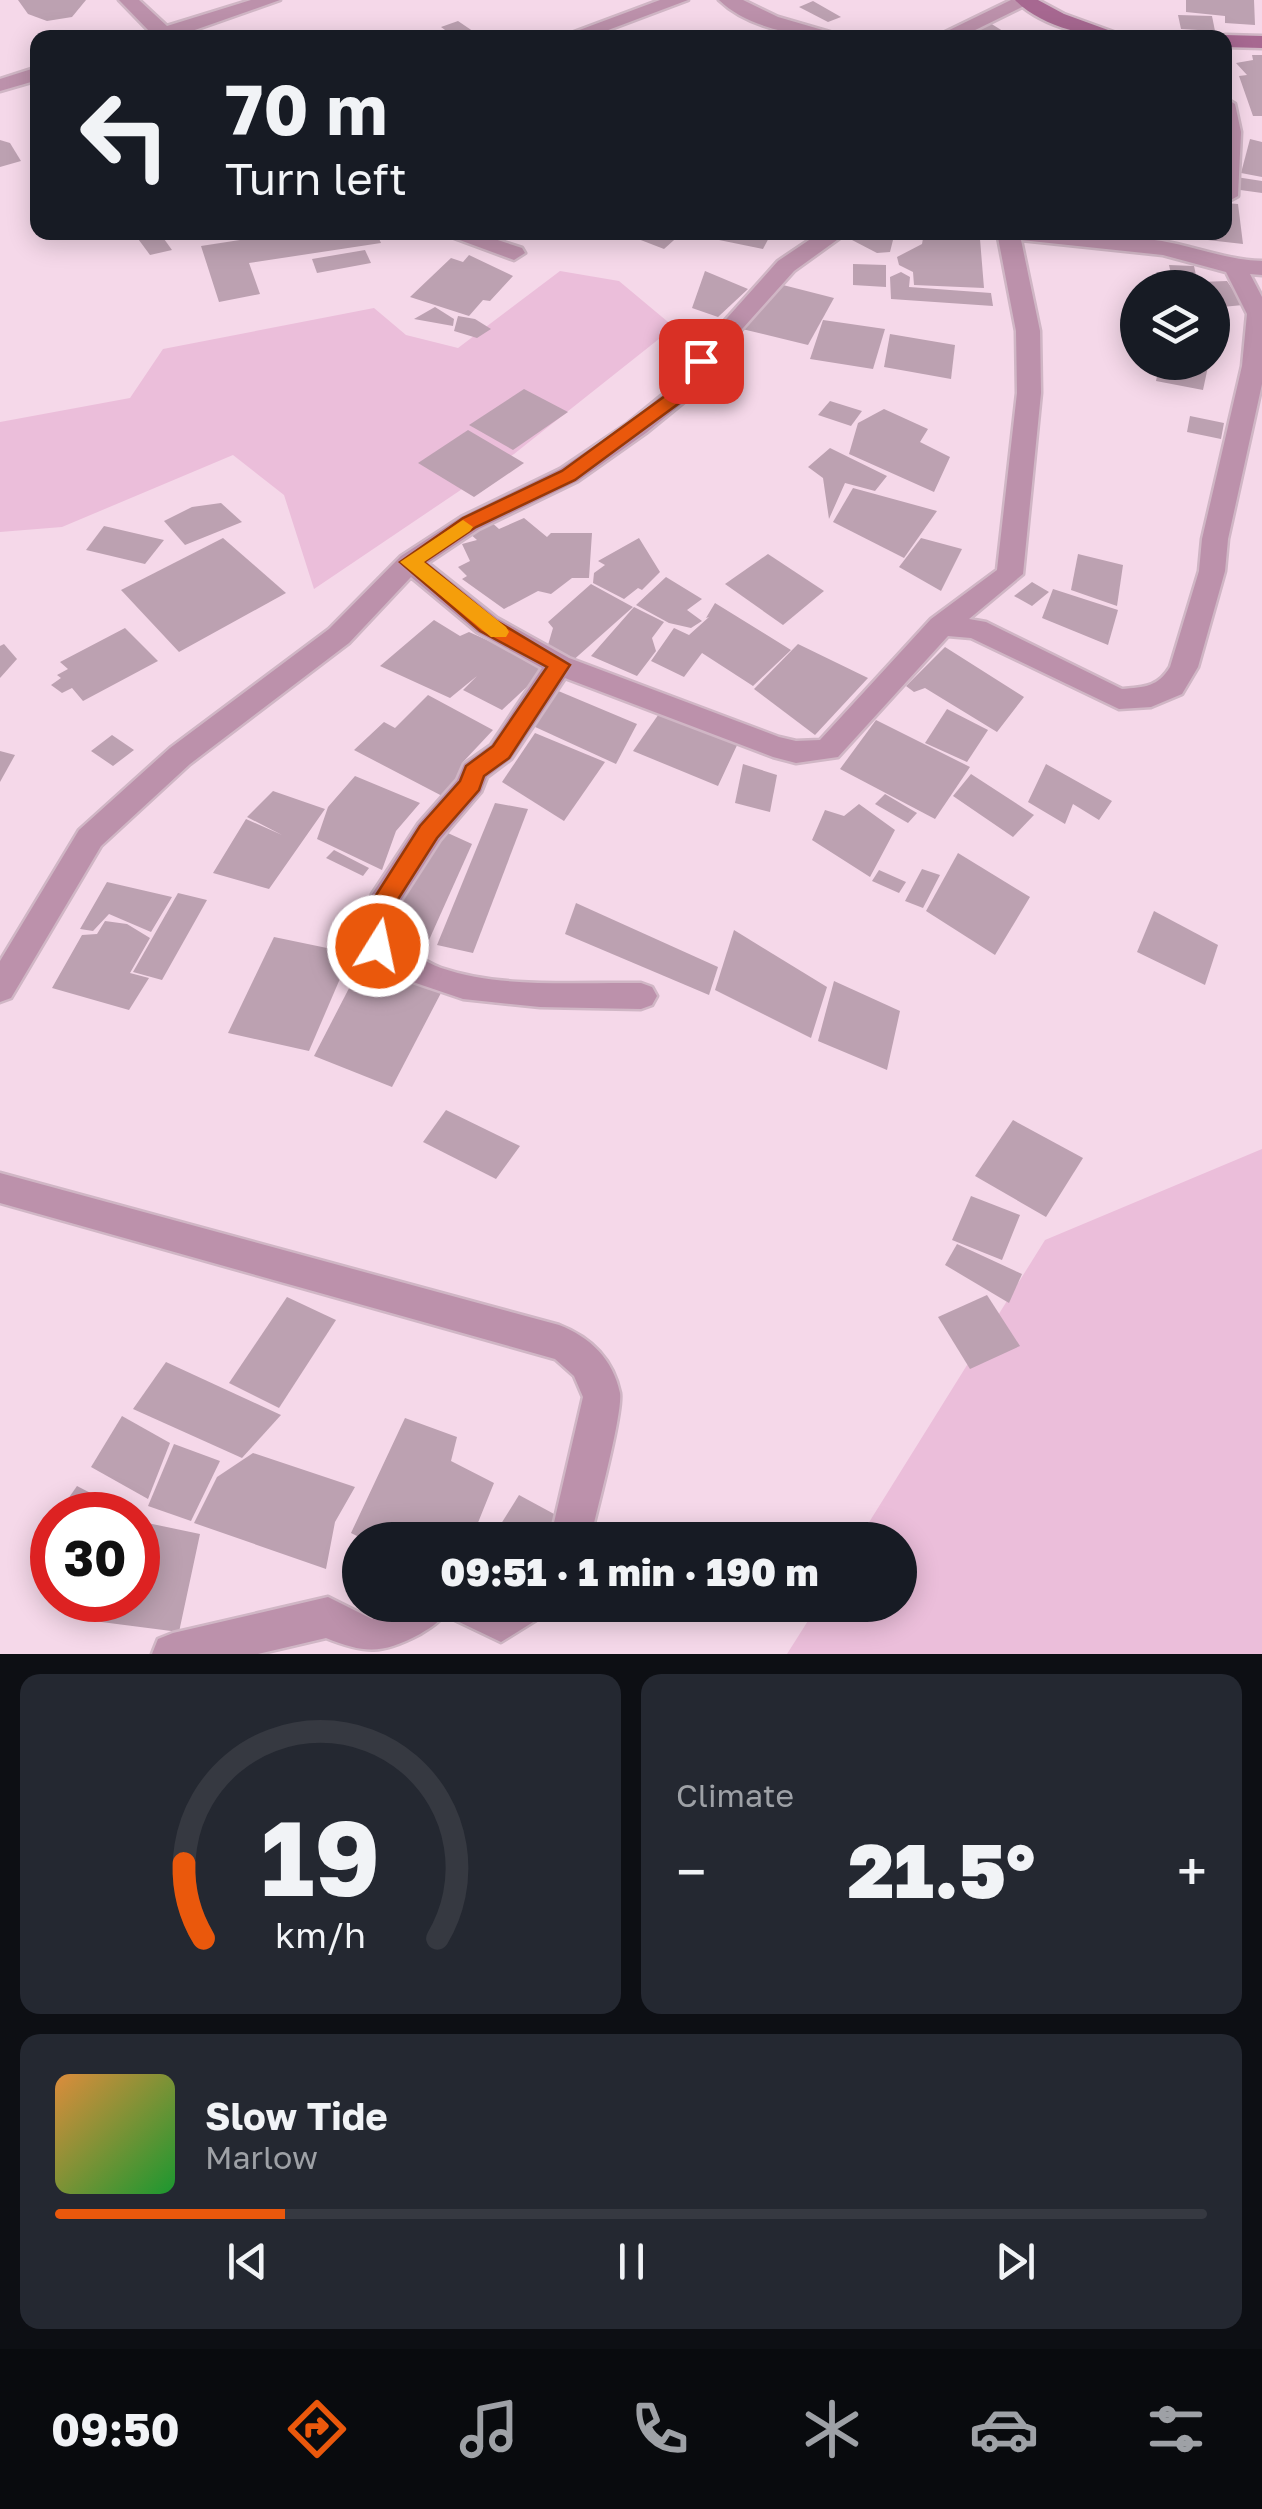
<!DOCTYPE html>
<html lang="en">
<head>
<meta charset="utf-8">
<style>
  body { margin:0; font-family:"Golos Text",sans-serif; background:#242831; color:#f1f3f6; height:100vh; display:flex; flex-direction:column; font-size:38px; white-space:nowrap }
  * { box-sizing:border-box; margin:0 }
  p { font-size:32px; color:#9ea1a6 }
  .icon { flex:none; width:55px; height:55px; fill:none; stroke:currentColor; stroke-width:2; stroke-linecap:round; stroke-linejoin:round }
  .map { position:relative; height:1654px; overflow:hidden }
  .drawer { display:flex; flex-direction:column; gap:20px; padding:20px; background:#0d0f14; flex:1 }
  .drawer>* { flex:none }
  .top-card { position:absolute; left:30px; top:30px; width:1202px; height:210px; border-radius:20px; box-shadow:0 5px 25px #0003; background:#171b24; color:#f1f3f6; overflow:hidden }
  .controls { position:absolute; left:1120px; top:270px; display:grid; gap:20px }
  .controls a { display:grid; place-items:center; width:110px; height:110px; border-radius:50%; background:#171b24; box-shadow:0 5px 25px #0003; font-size:50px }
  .speed { position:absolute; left:30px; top:1492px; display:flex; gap:20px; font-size:50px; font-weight:700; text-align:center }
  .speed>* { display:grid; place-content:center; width:130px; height:130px; border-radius:50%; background:#171b24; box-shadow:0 5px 25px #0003; line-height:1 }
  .speed .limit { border:15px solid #d22; background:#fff; color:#111 }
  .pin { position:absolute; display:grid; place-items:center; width:85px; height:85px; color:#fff; margin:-42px; border-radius:20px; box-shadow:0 5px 15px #0006 }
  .me { position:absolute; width:110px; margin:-55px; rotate:10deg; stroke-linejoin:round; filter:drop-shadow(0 0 8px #0008) }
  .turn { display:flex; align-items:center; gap:35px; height:210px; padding:0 30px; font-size:45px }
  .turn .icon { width:130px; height:130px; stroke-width:2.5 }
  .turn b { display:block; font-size:70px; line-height:85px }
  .big { font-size:75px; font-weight:800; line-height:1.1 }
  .drawer .tile { flex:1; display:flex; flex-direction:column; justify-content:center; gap:15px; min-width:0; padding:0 35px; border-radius:20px; background:#242831 }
  .drawer .dial { align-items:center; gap:0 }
  .dial svg { height:260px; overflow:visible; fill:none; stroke:#363941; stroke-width:7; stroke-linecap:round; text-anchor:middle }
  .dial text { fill:#f1f3f6; stroke:none }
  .song { display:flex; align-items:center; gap:30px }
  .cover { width:120px; height:120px; border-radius:15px; background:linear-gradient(135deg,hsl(30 70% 55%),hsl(130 70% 35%)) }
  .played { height:10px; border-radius:5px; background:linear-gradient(90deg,#ea580c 20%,#363941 20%) }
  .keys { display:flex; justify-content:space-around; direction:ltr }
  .heat { display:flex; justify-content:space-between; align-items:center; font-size:55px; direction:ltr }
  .drawer .tiles { flex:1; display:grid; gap:20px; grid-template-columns:1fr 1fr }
  .tile:last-child { grid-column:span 2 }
  .trip { position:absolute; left:342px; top:1522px; width:575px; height:100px; border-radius:50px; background:#171b24; box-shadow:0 5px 25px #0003; font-weight:800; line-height:100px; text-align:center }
  .tab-bar { display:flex; height:160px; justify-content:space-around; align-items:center; background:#090b0e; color:#9ea1a6 }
  .tab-bar .icon { width:70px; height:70px }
  .tab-bar .current { color:#ea580c }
  .tab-bar b { font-size:45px; color:#f1f3f6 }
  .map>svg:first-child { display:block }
  .green { fill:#ebbeda }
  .building { fill:#bca1b1 }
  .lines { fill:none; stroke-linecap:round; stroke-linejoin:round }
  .street-casing { stroke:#d0b6c5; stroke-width:5 }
  .secondary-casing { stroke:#d0b6c5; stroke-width:5 }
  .street { fill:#bc91ab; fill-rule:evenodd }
  .secondary { fill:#a76891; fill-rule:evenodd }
  .route { fill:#ea580c; stroke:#983908; stroke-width:2.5 }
  .slow { fill:#f59e0b }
</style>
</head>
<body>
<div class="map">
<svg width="1262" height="1654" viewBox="0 0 1262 1654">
  <rect width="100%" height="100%" fill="#f5d8e9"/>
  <g class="green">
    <polygon points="560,271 619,281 674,327 514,454 314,589 284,495 233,455 62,527 0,532 0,422 130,398 163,349 374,308 406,335 458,348"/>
    <polygon points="1262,1149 1262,1654 787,1654 818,1605 900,1605 900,1540 858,1540 1045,1240"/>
  </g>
  <g class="building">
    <polygon points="18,0 86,0 72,17 47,21 28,14"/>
    <polygon points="1186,0 1254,0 1255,25 1225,23 1225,16 1186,12"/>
    <polygon points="813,1 841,17 828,22 799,7"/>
    <polygon points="1178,15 1212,16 1215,31 1181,29"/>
    <polygon points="458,21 483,38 456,38 441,27"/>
    <polygon points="990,23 1014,38 961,34"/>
    <polygon points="1252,55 1262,55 1262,116 1253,116 1239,76 1247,75 1236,63 1253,60"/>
    <polygon points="1250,139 1262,142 1262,177 1241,173"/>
    <polygon points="0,140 10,143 21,161 0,167"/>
    <polygon points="1236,177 1262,181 1262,193 1233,189"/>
    <polygon points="1225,203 1238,204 1243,244 1190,238 1188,232 1225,232"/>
    <polygon points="133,232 159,232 172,250 150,255"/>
    <polygon points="292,232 376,232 381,243 249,263 260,294 219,302 201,246"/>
    <polygon points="481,232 537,232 539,239 487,240"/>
    <polygon points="620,232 683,232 664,249"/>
    <polygon points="723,232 772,232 763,249 719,240"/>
    <polygon points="854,232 894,236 890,252 877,253 852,240"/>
    <polygon points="924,233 980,239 984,288 914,285 913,272 899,265 897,257 922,244"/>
    <polygon points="365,250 371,263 317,273 312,259"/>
    <polygon points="469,255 513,276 490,301 483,300 469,316 410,297 451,258 463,262"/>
    <polygon points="853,264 886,265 886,287 853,285"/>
    <polygon points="1169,265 1194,266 1196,275 1171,274"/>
    <polygon points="705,271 748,289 718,317 692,308"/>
    <polygon points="901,272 910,277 909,287 991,293 993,306 891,299 890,277"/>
    <polygon points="1227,281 1243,305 1212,308 1212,288 1175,288 1172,283"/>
    <polygon points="783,285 834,298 808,345 738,328"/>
    <polygon points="435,307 454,319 453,326 414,319"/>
    <polygon points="458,316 475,319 491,329 477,338 454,331"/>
    <polygon points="823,320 885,329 873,369 810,359"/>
    <polygon points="890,334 955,345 951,379 884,367"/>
    <polygon points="1160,362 1209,362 1203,390 1156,381"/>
    <polygon points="524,389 568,412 513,450 469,425"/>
    <polygon points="830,401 862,411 851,426 818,415"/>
    <polygon points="884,409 928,429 920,442 950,457 934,492 849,454 858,423"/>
    <polygon points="1190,416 1224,423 1221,439 1187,432"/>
    <polygon points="468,430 524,463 474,497 418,463"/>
    <polygon points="830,448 887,476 875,491 845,483 829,519 823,478 808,467"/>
    <polygon points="853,488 937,511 904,558 833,522"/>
    <polygon points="221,503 242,522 185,545 164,521 192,507"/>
    <polygon points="524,518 547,537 551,533 592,533 589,578 572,578 551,594 538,591 504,609 462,579 467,576 458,567 470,561 462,544 477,540 469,533 490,521 499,529"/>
    <polygon points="104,526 164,540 145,564 86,550"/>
    <polygon points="223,538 286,593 179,652 121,590"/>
    <polygon points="639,538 660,572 642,590 638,588 624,599 593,583 594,573 605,565 598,561"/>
    <polygon points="921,538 962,549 941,591 899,567"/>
    <polygon points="768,554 824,591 783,625 725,584"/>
    <polygon points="1078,554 1123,565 1117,606 1071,590"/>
    <polygon points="666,577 702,599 687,610 702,621 691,628 669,623 636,605"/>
    <polygon points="1032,582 1049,592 1032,606 1014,596"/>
    <polygon points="591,584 633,607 570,663 548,645 553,628 548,622"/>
    <polygon points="1053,589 1118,610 1108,645 1042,618"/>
    <polygon points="715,603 791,650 753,686 702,653 684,677 651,661 674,628 689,635 709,617 706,618"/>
    <polygon points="634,607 664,622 652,638 656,651 637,676 591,656"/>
    <polygon points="434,620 460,636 469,632 548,667 502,710 463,690 477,676 450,698 380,666"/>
    <polygon points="125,628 158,661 83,701 72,688 62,693 51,685 61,678 57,675 68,669 60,662"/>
    <polygon points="4,644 17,659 0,678 0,646"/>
    <polygon points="798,644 868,678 815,735 754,689"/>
    <polygon points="945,647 1024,697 997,732 925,688 914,692 906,686"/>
    <polygon points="556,690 637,724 616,764 533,726"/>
    <polygon points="428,695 493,730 463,762 475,769 446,798 354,750 384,722 395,728"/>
    <polygon points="663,708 739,741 718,786 633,751"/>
    <polygon points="947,709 988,730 967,762 925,743"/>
    <polygon points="876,720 970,767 935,819 840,769"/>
    <polygon points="535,733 605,762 564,821 502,782"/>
    <polygon points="112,735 134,750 113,766 91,751"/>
    <polygon points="0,751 15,755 0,782"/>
    <polygon points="743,764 777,775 770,812 735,803"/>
    <polygon points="1046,764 1112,801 1099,820 1073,804 1065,824 1028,802"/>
    <polygon points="971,774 1034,815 1013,837 953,796"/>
    <polygon points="355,776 420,803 396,831 382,870 317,839 328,807"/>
    <polygon points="273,791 325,809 269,889 213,873 246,819 282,835 247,817"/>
    <polygon points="885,794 917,813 908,823 875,804"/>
    <polygon points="495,803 528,809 473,953 437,945"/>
    <polygon points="859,804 895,830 870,877 812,840 825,810 844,816"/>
    <polygon points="439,829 472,844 429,940 391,924"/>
    <polygon points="334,850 369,868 363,876 326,858"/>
    <polygon points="958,853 1030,897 995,955 926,911"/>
    <polygon points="922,869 940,875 923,908 905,901"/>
    <polygon points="879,870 906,882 899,893 872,881"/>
    <polygon points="107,882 172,897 151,932 109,914 93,931 80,929"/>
    <polygon points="178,893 207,900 162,980 133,972"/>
    <polygon points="576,903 718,967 709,995 565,934"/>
    <polygon points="1154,911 1218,945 1205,985 1137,952"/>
    <polygon points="105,921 127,924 150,938 130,973 149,978 129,1010 52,988 82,935 97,934"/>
    <polygon points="734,930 827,987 811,1038 715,990"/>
    <polygon points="274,937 351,953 309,1051 228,1033"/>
    <polygon points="361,965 442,991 392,1087 314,1056"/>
    <polygon points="834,981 900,1011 887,1070 818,1041"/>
    <polygon points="446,1110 520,1146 496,1179 423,1142"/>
    <polygon points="1013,1120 1083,1158 1046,1217 975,1176"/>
    <polygon points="971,1196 1020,1215 1002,1260 952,1240"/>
    <polygon points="957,1244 1022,1274 1009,1303 945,1265"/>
    <polygon points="987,1295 1020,1346 970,1369 938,1317"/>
    <polygon points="287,1297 336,1320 279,1408 229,1383"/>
    <polygon points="166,1362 281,1415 242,1458 133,1409"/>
    <polygon points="122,1416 170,1443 148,1499 91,1467"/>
    <polygon points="405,1418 457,1437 451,1461 494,1483 471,1540 365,1540 351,1533"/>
    <polygon points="174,1444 220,1461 191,1521 148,1506"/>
    <polygon points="253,1453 355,1487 335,1522 326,1569 194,1523 217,1477"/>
    <polygon points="77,1486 106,1501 96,1515 80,1515 63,1506"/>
    <polygon points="519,1495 567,1521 556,1540 491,1540"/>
    <polygon points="138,1521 200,1534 179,1632 78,1619 84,1600 138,1600"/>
  </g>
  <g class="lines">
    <g class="street-casing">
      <g id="street">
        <polygon points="119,0 139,0 167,26 251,0 280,0 172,38 141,38 150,32"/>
        <polygon points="660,0 688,0 587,38 558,38"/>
        <path d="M719,0H743L778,17L850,38C808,38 751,31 719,0Z"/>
        <polygon points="1011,0 1034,1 959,38 933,38"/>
        <polygon points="38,67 38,80 0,91 0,79"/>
        <polygon points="1225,98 1235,104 1241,132 1238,196 1227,202"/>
        <polygon points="438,232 473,232 522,248 525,253 514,260"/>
        <path d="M821,232H848L794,271L709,366L684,402L646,433L578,481L479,529L428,563L497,618L569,658L779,737L796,741L820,740L931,619L997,570L1017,393L1016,331L997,232C1052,232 1107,233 1162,241C1196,247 1227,260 1262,261V275L1250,274L1262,297V384L1228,539L1225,571L1198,667L1182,694L1151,707L1119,709L971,638L948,636L838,757L796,763L773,757L565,678L511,759L487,777L481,792L440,840L398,905L394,941C409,950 424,962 441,968C503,989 577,982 641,983L652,987L657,996L652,1005L641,1009L540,1007L463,999L404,979L367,955L362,946L372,894L418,824L457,780L464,764L491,745L542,668L477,632L411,577L349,643L190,764L101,846L11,998L0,1002V961L79,830L170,748L329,629L401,556L461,517L560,469L628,423L666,392L693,356L778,261ZM1021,240L1163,255L1226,272L1247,314L1242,366L1202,539L1199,571L1170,667C1158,687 1145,687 1122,689L986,622L969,619L1023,574L1041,393L1040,331Z"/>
        <path d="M0,1173L559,1325C590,1337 613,1359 620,1393C623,1413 596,1513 590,1540H550L583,1397L574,1376L555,1359L0,1203Z"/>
        <path d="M328,1597L372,1619L393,1605H544L538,1619L501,1642L453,1619L448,1607C442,1621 433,1626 420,1634C382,1654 366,1654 326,1638L258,1654H152L158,1639L173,1633Z"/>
      </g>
    </g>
    <g class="secondary-casing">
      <g id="secondary">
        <path d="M1015,0H1038L1064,14L1130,38C1092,38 1043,28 1015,0Z"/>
        <polygon points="1225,35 1262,36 1262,48 1225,47 1225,38 1218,38"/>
      </g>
    </g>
    <use href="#street" class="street"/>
    <use href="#secondary" class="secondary"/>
  </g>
  <polygon class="route" points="701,355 710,361 682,401 575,480 476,527 424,562 495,620 570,665 509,758 484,776 479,790 437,838 395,904 387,952 370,952 366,946 371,903 420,826 460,781 466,766 493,746 547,667 480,631 400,562 463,518 562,471 669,393 695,357"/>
  <polygon class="slow" points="463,520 473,527 470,531 424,562 506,627 509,632 506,637 491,637 400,562"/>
</svg>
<div class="controls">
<a><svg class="icon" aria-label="layers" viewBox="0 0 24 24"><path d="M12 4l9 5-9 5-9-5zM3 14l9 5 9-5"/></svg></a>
</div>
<div class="speed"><div class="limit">30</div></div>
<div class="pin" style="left:701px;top:361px;background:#d93025"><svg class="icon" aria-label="arrive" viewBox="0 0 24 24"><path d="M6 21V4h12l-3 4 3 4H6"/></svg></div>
<svg class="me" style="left:378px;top:946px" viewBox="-20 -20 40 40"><circle r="17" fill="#ea580c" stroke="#fff" stroke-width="3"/><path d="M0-11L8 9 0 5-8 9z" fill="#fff"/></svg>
<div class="trip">09:51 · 1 min · 190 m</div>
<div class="top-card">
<div class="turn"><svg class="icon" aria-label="left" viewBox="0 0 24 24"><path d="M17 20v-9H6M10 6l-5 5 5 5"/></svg><div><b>70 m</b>Turn left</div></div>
</div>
</div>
<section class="drawer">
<div class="tiles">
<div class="tile dial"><svg viewBox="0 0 100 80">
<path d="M14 69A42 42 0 1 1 86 69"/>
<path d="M14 69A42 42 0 0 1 8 46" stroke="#ea580c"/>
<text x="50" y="56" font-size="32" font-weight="700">19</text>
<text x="50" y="72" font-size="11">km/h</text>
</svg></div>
<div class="tile"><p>Climate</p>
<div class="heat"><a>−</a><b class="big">21.5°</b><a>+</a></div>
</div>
<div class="tile">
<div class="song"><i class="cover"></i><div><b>Slow Tide</b><p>Marlow</p></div></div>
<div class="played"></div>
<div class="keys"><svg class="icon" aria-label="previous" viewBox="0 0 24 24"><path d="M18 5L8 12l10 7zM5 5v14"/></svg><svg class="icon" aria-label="pause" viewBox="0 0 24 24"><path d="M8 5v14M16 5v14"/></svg><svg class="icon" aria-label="next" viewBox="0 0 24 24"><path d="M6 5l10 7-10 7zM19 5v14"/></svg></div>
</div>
</div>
</section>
<nav class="tab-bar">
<b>09:50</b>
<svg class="icon current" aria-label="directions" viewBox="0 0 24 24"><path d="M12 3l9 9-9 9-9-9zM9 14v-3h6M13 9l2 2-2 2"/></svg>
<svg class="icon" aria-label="music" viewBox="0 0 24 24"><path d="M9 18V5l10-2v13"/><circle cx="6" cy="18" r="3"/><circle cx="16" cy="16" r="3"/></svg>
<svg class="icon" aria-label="phone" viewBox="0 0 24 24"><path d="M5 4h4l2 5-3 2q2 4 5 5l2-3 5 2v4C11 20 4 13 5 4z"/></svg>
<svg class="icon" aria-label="climate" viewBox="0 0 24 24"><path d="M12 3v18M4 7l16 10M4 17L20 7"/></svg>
<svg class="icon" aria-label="car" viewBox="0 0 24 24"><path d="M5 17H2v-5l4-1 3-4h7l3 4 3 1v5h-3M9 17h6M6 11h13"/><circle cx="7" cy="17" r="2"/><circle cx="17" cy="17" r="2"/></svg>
<svg class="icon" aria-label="filters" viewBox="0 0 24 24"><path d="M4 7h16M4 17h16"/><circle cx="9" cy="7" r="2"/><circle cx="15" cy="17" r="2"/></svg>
</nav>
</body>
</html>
